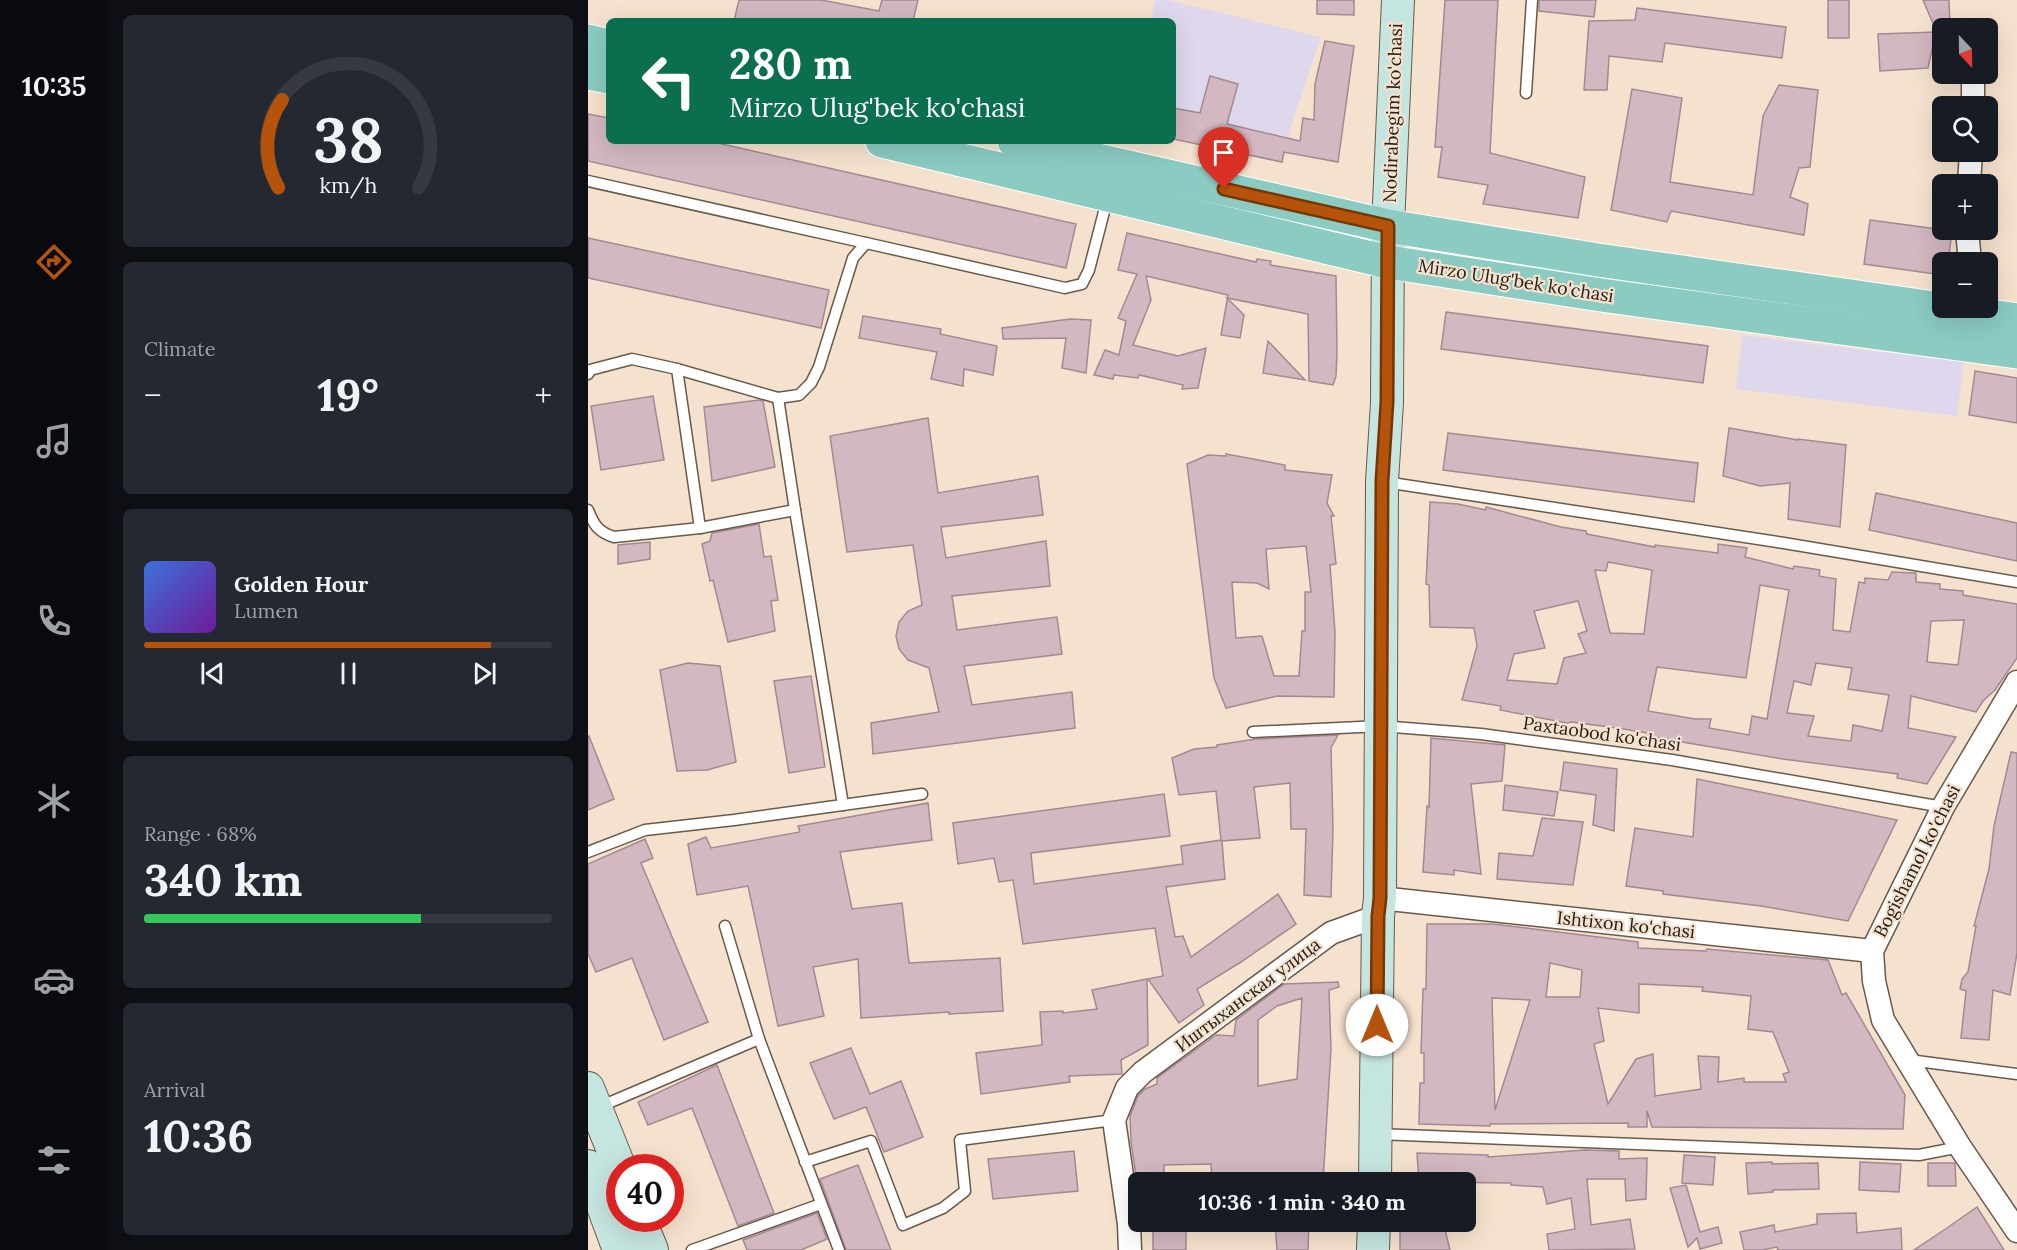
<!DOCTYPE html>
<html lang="en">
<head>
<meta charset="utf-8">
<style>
  body { margin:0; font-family:Lora,serif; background:#242831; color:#f1f3f6; height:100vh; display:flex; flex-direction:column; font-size:22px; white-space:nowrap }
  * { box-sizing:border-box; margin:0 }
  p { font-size:20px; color:#9ea1a6 }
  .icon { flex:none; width:33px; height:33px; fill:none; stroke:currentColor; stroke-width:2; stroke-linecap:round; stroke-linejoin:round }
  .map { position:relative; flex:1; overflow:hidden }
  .drawer { display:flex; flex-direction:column; gap:15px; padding:15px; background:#0d0f14; width:480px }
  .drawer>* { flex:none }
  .top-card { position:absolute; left:18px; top:18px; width:570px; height:126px; border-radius:9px; box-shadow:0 6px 24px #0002; background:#0b6e4f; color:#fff; overflow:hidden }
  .needle { width:39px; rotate:158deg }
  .controls { position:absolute; left:1344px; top:18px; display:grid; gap:12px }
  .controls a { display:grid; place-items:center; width:66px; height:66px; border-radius:9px; background:#171b24; box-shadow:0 6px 24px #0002; font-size:30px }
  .speed { position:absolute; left:18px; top:1154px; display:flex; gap:12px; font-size:30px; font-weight:700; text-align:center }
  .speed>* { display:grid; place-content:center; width:78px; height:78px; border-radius:50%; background:#171b24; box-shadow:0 6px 24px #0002; line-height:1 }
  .speed .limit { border:9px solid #d22; background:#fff; color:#111 }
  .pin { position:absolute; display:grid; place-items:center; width:51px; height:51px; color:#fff; margin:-62px -26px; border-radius:50% 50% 50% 0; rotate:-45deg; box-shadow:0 0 6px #0007 }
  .pin .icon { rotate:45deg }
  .me { position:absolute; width:66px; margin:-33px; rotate:0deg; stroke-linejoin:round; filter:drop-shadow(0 0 4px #0008) }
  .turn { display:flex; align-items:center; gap:21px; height:126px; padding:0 24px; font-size:27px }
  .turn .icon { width:78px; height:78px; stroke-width:2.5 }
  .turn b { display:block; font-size:42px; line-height:51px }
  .big { font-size:45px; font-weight:700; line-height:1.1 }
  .drawer .card { flex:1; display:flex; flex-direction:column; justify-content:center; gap:9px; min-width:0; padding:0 21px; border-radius:9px; background:#242831 }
  .drawer .dial { align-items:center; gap:0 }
  .dial svg { height:156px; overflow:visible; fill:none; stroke:#363941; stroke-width:7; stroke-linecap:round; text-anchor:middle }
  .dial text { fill:#f1f3f6; stroke:none }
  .song { display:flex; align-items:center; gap:18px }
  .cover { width:72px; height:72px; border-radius:9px; background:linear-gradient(135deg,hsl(220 70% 55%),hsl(280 70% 35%)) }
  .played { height:6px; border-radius:3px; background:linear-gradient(90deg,#b45309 85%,#363941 85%) }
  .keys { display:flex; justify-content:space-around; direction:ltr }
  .heat { display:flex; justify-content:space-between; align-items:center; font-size:33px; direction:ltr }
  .charge { height:9px; border-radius:4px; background:linear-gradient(90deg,#34c759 68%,#363941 0) }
  .trip { position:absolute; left:540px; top:1172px; width:348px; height:60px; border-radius:9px; background:#171b24; box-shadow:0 6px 24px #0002; font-weight:700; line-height:60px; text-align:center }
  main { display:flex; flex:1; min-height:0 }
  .tabs { display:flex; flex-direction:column; width:108px; justify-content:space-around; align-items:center; background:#090b0e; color:#9ea1a6 }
  .tabs .icon { width:42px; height:42px }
  .tabs .active { color:#b45309 }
  .tabs b { font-size:27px; color:#f1f3f6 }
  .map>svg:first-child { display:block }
  .medical { fill:#dfd8ed }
  .building { fill:#d3b7c1; stroke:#a38992; stroke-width:1.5; fill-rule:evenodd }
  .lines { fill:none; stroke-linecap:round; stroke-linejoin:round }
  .lane-casing { stroke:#6a5949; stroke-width:13 }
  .street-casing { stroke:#6a5949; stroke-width:25 }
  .secondary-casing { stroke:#6a5949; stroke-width:34 }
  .primary-casing { stroke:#fff; stroke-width:35 }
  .lane { stroke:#fff; stroke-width:10 }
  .street { stroke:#fff; stroke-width:22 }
  .secondary { stroke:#c5e5e0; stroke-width:32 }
  .primary { stroke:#8bcbc2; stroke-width:33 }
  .route-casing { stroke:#753606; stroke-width:15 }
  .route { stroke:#b45309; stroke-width:10 }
  .labels { text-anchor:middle; stroke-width:4.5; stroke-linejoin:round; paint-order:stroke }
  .street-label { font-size:18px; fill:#272018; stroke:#f5e2ce }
</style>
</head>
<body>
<main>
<nav class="tabs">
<b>10:35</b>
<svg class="icon active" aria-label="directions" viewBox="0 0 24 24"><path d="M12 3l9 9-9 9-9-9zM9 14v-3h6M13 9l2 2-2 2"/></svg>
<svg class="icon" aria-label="music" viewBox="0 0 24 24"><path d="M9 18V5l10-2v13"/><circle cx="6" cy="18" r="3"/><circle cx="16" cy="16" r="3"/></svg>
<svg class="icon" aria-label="phone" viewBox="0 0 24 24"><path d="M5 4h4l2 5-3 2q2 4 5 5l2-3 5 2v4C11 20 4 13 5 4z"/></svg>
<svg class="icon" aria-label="climate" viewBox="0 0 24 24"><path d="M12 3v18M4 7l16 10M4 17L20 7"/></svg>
<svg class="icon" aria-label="car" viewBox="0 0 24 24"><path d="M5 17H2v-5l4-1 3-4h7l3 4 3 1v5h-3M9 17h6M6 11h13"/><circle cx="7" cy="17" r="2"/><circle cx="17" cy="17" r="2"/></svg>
<svg class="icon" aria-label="filters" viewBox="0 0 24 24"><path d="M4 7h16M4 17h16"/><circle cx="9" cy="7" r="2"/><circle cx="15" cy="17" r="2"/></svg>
</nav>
<section class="drawer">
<div class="card dial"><svg viewBox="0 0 100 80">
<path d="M14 69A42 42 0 1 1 86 69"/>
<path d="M14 69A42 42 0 0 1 16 24" stroke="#b45309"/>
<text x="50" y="56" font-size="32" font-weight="700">38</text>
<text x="50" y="72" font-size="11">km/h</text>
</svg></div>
<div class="card"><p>Climate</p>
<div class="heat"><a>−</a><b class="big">19°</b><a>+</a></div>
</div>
<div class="card">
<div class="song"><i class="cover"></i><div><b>Golden Hour</b><p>Lumen</p></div></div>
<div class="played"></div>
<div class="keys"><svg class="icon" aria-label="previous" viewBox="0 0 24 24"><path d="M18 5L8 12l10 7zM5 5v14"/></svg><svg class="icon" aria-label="pause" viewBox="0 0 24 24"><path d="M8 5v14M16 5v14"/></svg><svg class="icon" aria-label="next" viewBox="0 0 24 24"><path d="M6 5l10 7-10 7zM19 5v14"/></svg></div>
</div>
<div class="card"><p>Range · 68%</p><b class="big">340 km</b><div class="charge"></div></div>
<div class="card"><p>Arrival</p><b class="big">10:36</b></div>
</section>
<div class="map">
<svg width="1429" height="1250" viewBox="0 0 1429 1250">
  <rect width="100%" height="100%" fill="#f5e2ce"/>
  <g class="medical">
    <polygon points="567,0 580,0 733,37 703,126 694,162 585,139 585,21 563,21"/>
    <polygon points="1154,335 1376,362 1369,416 1148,389"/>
  </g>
  <g class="building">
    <polygon points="151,0 233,0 291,11 294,0 330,0 325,21 146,21"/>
    <polygon points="729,0 766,0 766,15 729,14"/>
    <polygon points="857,0 910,0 902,153 997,177 990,218 895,204 900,185 850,177 854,147 847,147"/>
    <polygon points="951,0 1008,0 1006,17 951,11"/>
    <rect x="1240" y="0" width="21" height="38"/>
    <polygon points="1335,0 1361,0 1362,28 1347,28"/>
    <polygon points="1049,8 1198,27 1194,58 1077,43 1074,62 1021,56 1019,90 996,90 1001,21 1047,20"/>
    <polygon points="1348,32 1340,68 1292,71 1290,34"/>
    <polygon points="737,41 766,46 750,162 696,152 694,162 585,139 585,108 612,113 622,76 650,84 639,124 712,141 715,118 726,120 727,84"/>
    <polygon points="1191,85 1230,90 1222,167 1211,168 1202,197 1220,204 1216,235 1083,211 1079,222 1023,210 1044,89 1094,98 1082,182 1165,195 1175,116"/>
    <polygon points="0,114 21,118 21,141 121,141 488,224 478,268 0,161"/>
    <polygon points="1282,220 1364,231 1360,262 1354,262 1354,275 1276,264"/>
    <polygon points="539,233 668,262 669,259 683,261 682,265 748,276 749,352 748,376 745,385 721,381 720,314 639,298 656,315 652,338 633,335 640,295 558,276 563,300 545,345 590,356 618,348 610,388 594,389 595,385 551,375 550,378 526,375 525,379 506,375 517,350 531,355 538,321 530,318 549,274 530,270"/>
    <polygon points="0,238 241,290 233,328 0,278"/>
    <polygon points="858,312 1120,346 1115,383 853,349"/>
    <polygon points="275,316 353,329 352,334 409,346 405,375 376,369 375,386 343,379 349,352 271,338"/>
    <polygon points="482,319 503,320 498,373 474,368 478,338 415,339 414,328"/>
    <polygon points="680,341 717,380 675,373"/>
    <polygon points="1387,371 1429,378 1429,423 1381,415"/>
    <polygon points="65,396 76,460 13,470 3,406"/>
    <polygon points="171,400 175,401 187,467 124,481 116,407"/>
    <polygon points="340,418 350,493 450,476 455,515 353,527 358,558 458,541 462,586 364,596 369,630 469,617 474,654 376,666 384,705 484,692 487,728 285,754 283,723 351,712 341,668 320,660 311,649 308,636 311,622 320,611 334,605 325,545 259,552 242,436"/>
    <polygon points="1141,428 1210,440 1210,439 1258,445 1252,527 1200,519 1202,483 1172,486 1135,476"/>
    <polygon points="860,433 1110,463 1106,502 855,470"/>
    <path d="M638,454L697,465V470L744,475L739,503L746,516H743L748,564L742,565L747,632L746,697L689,696L638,708L626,678L599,464L620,455L638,456ZM718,546L723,592H717V631H714L711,676H686L674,636L648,638L644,582L669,583L681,589L678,549Z"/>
    <polygon points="1288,493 1429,523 1429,561 1281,530"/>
    <path d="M842,502L870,504L898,510V507L973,527L998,531L999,534L1067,547V545L1130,553V544L1159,548L1157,557L1205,569L1206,566L1232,570L1231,576L1248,579L1245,630L1262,632L1271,582L1277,583V578L1300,580L1304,572L1328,573V582L1352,584V589L1375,591V595L1429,604V658L1407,690L1395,701L1388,712L1323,696L1320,728L1368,737L1339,784L1309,778L1310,774L1195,759L1059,736V733L1029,728L983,722L979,723L912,710L913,706L874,700L889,646L886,628L842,627L841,585L838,584ZM1020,562L1064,570L1056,634L1022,633L1007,570L1018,571ZM1172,585L1201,590L1179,719L1164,716L1161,735L1121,728L1123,719H1107L1060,711L1069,667L1158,678ZM990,601L999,631L990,634L998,653L976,658L969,684L919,680L926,654L957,648L946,611ZM1376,620L1370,665L1339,662L1343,621ZM1228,663L1264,668L1260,689L1301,695L1294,731L1265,725L1263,741L1220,736L1226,716L1199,713L1206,681L1223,685Z"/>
    <polygon points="171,524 176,557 183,556 190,600 183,601 187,631 140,642 125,580 122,581 114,544 122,541 124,533"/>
    <polygon points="62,542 62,559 30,564 30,545"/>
    <polygon points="100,663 132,666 148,762 119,770 89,771 72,670"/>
    <polygon points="223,676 237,767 201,773 186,681"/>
    <polygon points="750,735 743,748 745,829 743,897 716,895 718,829 703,829 702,783 666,787 672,838 634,841 637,879 578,887 587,937 595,936 603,957 690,894 708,924 653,962 609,989 616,1005 591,1023 560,979 575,976 567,928 435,944 425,880 411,882 406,858 370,864 365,823 576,794 582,836 443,853 446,884 595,864 593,846 633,840 628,791 591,795 584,758 606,749 629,747 629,745 668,739"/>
    <polygon points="1,736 26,799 0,810 0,737"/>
    <polygon points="843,738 917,745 914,781 883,784 893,874 866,870 866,875 835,872 839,806 841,807"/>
    <polygon points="1423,752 1429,753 1429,953 1422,995 1405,990 1401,1040 1373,1038 1378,991 1372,989 1374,979 1380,972 1388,926 1386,926 1401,869 1406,826"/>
    <polygon points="976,762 1029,769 1026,831 1005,825 1008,795 972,790"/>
    <polygon points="1109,779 1309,820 1260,921 1173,906 1075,894 1075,891 1038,886 1047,828 1105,837"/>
    <polygon points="917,785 970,792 966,816 915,810"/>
    <polygon points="340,803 344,840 252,852 264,909 314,903 321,963 412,958 415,1011 361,1014 361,1012 273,1018 270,959 225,967 236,1016 190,1026 160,886 109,895 100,844 118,837 123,848 212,832 210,826"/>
    <polygon points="954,818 995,822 985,885 909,879 911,853 945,856"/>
    <polygon points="57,839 65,858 53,863 120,1022 76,1040 44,958 8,972 0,954 0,864"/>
    <path d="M839,924H905L1050,942V948L1118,951L1119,949L1240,960L1254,995L1258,993L1317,1095L1315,1129L1064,1127L1059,1111V1127H1040V1123L902,1124V1126L831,1124L832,1083H836V1053H833L835,989H838ZM962,963L994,970L992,997H958ZM1051,984L1115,987L1114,991L1163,996L1160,1029L1185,1032L1201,1072L1195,1074L1198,1082H1156V1078L1130,1082L1131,1057L1110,1056L1113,1089L1067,1096L1065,1054L1048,1059L1020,1104L1006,1044L1016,1041L1010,1008L1051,1013ZM904,998L942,1000L907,1110Z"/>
    <polygon points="559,979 560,1045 533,1060 534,1074 481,1076 482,1082 393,1094 388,1053 454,1045 452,1012 475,1011 475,1013 509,1009 504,990"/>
    <path d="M750,982L751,987L741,990L743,1049L735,1182L645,1180V1182H624L623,1164L576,1165V1182H549L543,1142L542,1116L550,1096L557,1089L569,1084V1078L628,1035L646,1036L648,1020L696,984ZM714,998L709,1079L670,1086V1020L689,1006Z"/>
    <polygon points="263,1048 282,1094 313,1081 335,1137 296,1152 278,1107 246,1119 222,1063"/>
    <polygon points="129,1065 186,1213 150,1226 104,1108 60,1125 50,1102"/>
    <polygon points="997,1150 1031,1151 1031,1159 1059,1158 1058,1199 1038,1201 1037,1179 999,1179 1003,1225 1042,1219 1047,1249 961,1250 959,1234 987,1229 983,1198 959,1204 955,1187 923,1185 923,1183 831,1182 829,1153 900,1155 900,1157"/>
    <polygon points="486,1151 490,1191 405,1199 400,1159"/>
    <polygon points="1096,1155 1127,1157 1125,1185 1094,1183"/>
    <polygon points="1184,1162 1184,1164 1230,1163 1231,1189 1185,1190 1185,1192 1160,1194 1158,1163"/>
    <polygon points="1272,1162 1313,1164 1311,1192 1271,1190"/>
    <polygon points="1340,1163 1367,1163 1368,1186 1340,1186"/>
    <polygon points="270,1165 303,1250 258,1250 232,1179"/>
    <polygon points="1098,1185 1112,1232 1130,1227 1134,1243 1112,1249 1109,1238 1100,1247 1082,1188"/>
    <polygon points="1389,1207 1416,1250 1326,1250 1356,1230"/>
    <polygon points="229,1213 239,1239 213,1250 159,1250 155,1240"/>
    <polygon points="1268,1213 1269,1233 1313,1228 1314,1250 1190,1250 1189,1247 1174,1250 1156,1250 1152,1232 1186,1225 1187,1232 1229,1224 1229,1214"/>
    <rect x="565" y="1221" width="33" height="29"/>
    <polygon points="687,1221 721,1221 720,1250 689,1250"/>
    <polygon points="812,1221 855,1221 862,1250 812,1250"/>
  </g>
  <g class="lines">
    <g class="lane-casing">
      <g id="lane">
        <polyline points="938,93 944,0"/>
        <polyline points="0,181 278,243"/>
        <polyline points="89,369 190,398 211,395 223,383 231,367 265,258 278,243 477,288 494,284 501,270 519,200"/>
        <polyline points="0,374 2,370 44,359 89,369 112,528"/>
        <polyline points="797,482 1196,543 1429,582"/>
        <path d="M0,510C6,525 10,532 26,537L112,528L207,510L190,398"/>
        <polyline points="207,510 255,805"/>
        <polyline points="665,732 793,726 893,734 1084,760 1355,807"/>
        <polyline points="0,852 57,830 146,820 334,794"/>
        <polyline points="137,926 171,1039 251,1250"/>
        <polyline points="1321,1060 1429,1074"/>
        <polyline points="11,1107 171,1039"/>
        <polyline points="789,1134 1331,1155 1372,1147"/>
        <polyline points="217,1162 283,1141 315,1225 355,1208 377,1191 372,1140 526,1120"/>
        <polyline points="104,1250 233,1204"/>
      </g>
    </g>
    <g class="street-casing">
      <g id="street">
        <polyline points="1385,106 1385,74"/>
        <polyline points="1381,184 1383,152"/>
        <polyline points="1379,230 1382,262"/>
        <polyline points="1429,682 1355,807 1284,951 1286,981 1295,1020 1372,1147 1429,1231"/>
        <polyline points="792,898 1284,951"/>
        <polyline points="542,1250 541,1224 526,1120 539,1088 555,1072 743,933 790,916"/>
      </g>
    </g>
    <g class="secondary-casing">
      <g id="secondary">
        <polyline points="0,1088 32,1168"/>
        <polyline points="0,1166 31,1250"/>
        <polyline points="787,1182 790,916 792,898 794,481 799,403 800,226 810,0"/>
        <polyline points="51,1218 64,1250"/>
        <polyline points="785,1250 786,1221"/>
      </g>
    </g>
    <g class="primary-casing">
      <g id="primary">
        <polyline points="0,41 21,46"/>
        <polyline points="0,73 21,77"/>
        <polyline points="294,141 800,262 1013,295 1429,352"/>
        <polyline points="426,141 800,226 1010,260 1429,320"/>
      </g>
    </g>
    <use href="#lane" class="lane"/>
    <use href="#street" class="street"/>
    <use href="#secondary" class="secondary"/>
    <use href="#primary" class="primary"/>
  </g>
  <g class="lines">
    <g class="route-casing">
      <polyline id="route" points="636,189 800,226 799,402 794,481 792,898 790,916 789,1025"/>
    </g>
    <use href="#route" class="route"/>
  </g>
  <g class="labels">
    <g class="street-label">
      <text transform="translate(805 113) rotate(-88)" y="6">Nodirabegim ko'chasi</text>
      <text transform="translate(928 281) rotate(9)" y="6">Mirzo Ulug'bek ko'chasi</text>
      <text transform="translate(1014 734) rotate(8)" y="6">Paxtaobod ko'chasi</text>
      <text transform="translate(1329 861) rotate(-63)" y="6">Bogishamol ko'chasi</text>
      <text transform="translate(1038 925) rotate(6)" y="6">Ishtixon ko'chasi</text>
      <text transform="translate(660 995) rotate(-37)" y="6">Иштыханская улица</text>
    </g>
  </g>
</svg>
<div class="controls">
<a><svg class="needle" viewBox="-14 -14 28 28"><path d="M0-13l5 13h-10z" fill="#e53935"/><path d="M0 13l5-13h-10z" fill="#9ea1a6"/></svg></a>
<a><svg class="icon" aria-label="search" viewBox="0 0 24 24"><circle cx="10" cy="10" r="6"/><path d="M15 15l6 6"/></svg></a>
<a>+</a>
<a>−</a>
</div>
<div class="speed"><div class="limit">40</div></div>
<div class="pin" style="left:636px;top:189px;background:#d93025"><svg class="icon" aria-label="arrive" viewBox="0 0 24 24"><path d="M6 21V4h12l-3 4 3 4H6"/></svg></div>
<svg class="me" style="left:789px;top:1025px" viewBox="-20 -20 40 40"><circle r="19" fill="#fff"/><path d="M0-13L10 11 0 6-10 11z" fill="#b45309"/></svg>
<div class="trip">10:36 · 1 min · 340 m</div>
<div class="top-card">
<div class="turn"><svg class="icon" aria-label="left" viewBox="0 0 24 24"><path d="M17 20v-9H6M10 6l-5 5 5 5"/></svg><div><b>280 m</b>Mirzo Ulug'bek ko'chasi</div></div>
</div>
</div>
</main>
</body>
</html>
